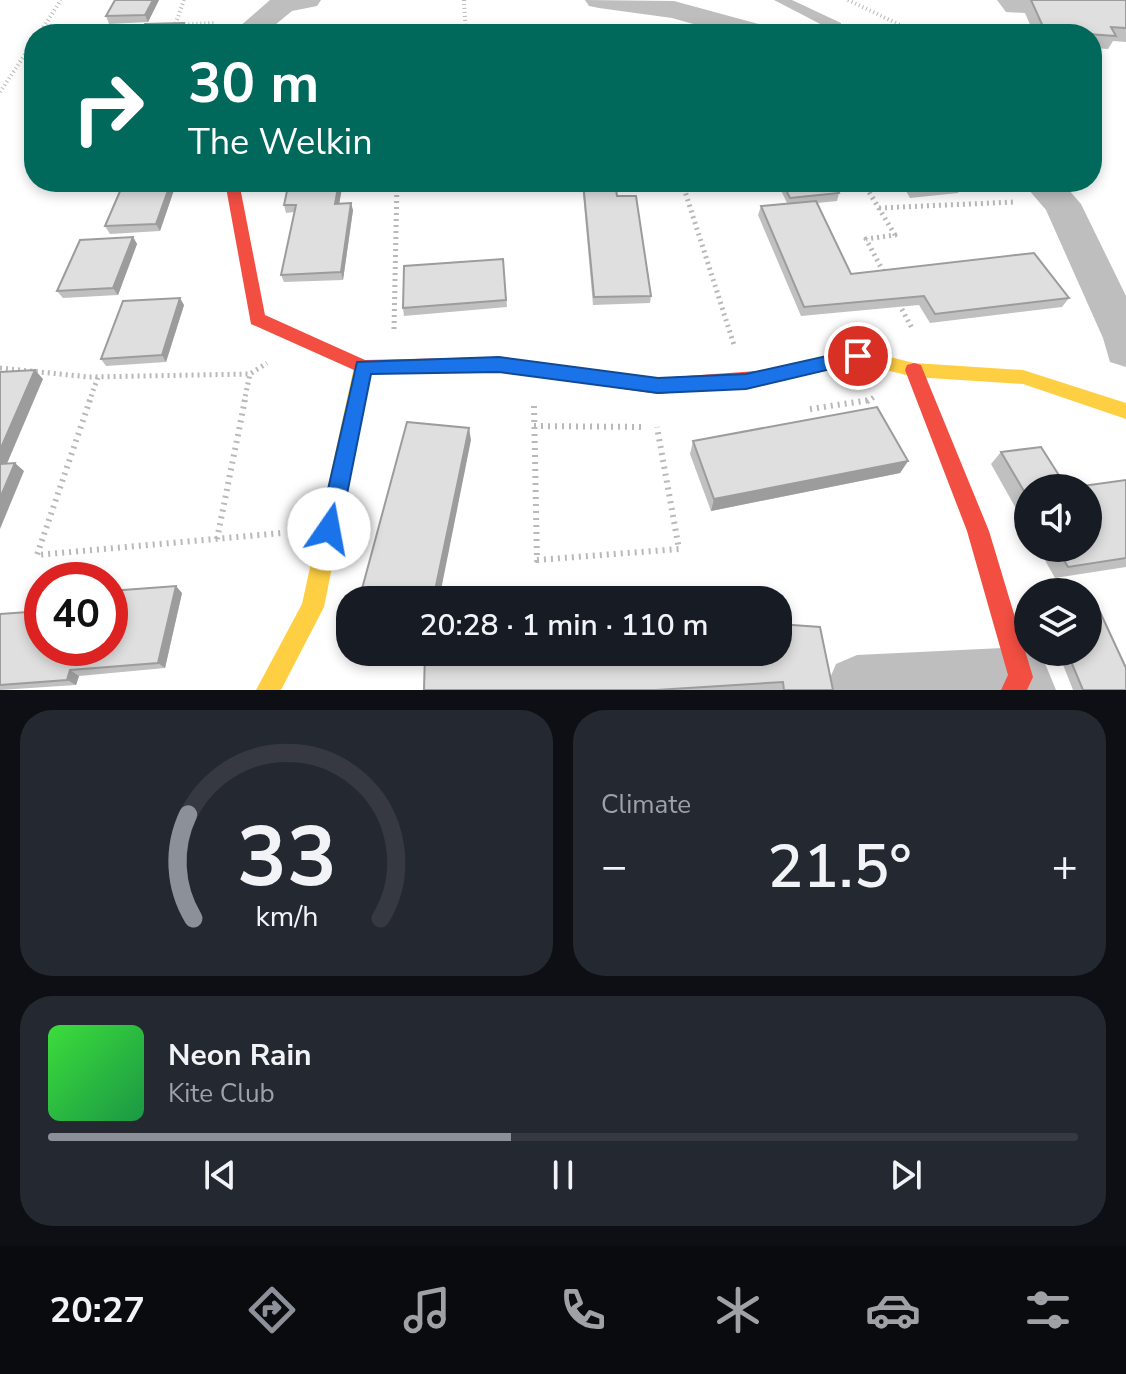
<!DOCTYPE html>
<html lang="en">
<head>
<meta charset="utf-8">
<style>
  body { margin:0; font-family:"Nunito Sans",sans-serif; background:#242831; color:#f1f3f6; height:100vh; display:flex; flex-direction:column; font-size:30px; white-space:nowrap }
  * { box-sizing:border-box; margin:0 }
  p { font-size:26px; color:#9ea1a6 }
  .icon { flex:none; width:44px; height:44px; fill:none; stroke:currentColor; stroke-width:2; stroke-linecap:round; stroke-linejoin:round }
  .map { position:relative; height:690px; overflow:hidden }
  .panel { display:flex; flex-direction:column; gap:20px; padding:20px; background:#0d0f14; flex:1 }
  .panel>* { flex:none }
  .top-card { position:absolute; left:24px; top:24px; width:1078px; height:168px; border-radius:32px; box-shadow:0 4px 12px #0003; background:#00695c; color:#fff; overflow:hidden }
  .controls { position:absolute; left:1014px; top:474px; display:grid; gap:16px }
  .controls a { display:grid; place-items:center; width:88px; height:88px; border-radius:50%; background:#171b24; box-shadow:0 4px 12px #0003; font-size:40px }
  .speed { position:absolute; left:24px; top:562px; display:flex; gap:16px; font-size:40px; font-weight:700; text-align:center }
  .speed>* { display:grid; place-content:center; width:104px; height:104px; border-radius:50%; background:#171b24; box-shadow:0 4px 12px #0003; line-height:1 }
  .speed .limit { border:12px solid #d22; background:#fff; color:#111 }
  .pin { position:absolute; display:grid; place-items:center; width:68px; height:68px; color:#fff; margin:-34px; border:4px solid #fff; border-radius:50%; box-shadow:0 2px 8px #0007 }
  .me { position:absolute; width:88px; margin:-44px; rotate:12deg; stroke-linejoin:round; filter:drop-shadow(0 0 6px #0008) }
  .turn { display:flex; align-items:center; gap:28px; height:168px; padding:0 32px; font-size:36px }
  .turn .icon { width:104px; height:104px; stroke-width:2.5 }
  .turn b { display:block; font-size:56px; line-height:68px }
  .big { font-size:60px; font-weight:600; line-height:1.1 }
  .panel .card { flex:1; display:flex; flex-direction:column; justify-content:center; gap:12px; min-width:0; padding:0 28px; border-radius:32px; background:#242831 }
  .panel .dial { align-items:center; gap:0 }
  .dial svg { height:208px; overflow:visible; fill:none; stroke:#363941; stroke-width:7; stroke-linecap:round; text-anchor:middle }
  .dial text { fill:#f1f3f6; stroke:none }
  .song { display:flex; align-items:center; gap:24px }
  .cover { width:96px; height:96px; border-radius:12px; background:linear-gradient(135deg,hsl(120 70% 55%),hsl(140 70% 35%)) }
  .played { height:8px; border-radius:4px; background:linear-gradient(90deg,#8c9099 45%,#363941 45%) }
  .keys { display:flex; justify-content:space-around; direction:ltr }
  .heat { display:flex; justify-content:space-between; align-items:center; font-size:44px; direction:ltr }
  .panel .tiles { flex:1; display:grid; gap:20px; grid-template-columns:1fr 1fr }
  .card:last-child { grid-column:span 2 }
  .trip { position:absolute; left:336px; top:586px; width:456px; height:80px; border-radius:32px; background:#171b24; box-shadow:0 4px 12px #0003; font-weight:600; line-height:80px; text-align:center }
  .dock { display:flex; height:128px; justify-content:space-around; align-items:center; background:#090b0e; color:#9ea1a6 }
  .dock .icon { width:56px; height:56px }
  .dock .selected { color:#8c9099 }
  .dock b { font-size:36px; color:#f1f3f6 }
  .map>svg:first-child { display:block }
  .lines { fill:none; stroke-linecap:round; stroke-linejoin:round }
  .path-far2 { stroke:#b9b9b9; stroke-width:4; stroke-dasharray:1 3; stroke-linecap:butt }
  .path-far1 { stroke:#b9b9b9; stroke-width:5; stroke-dasharray:2 4; stroke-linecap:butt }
  .path { stroke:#b9b9b9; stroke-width:6; stroke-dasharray:2 5; stroke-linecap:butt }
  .lane { fill:#bebebe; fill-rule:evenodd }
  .street { fill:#bebebe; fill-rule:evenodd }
  .slow { fill:#ffcf43; fill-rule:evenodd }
  .jam { fill:#f24e42; fill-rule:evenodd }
  .wall { fill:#c0c0c0 }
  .shaded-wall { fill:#9c9c9c }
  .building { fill:#dfdfdf; stroke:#9c9c9c; stroke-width:2 }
  .route { fill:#1a73e8; stroke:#114b97; stroke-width:2 }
</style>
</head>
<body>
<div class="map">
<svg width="1126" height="690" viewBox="0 0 1126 690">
  <rect width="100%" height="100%" fill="#fff"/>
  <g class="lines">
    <g class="path-far2">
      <polyline points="184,0 175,25 215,23"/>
      <polyline points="464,0 466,34"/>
      <polyline points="848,0 919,34"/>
      <polyline points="39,34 61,0"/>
      <polyline points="0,92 34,41"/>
    </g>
    <g class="path-far1">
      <polyline points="682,182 734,345"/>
      <polyline points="863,182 895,235 866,239 884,273"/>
      <polyline points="879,208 1014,202"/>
      <polyline points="899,304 913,330"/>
      <polyline points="394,329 397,182"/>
      <polyline points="0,368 89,377 250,374 267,363"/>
      <polyline points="89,402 98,377"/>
      <polyline points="244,402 250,374"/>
      <polyline points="867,402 874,397"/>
    </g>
    <g class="path">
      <polyline points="90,400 37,555 282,533"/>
      <polyline points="534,406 537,560 679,549 657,427"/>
      <polyline points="810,409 870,400"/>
      <polyline points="534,426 645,427"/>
      <polyline points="217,539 245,400"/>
    </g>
    <polygon class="lane" points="774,0 792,0 841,23 841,34 827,34 828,28"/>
    <g class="street">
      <polygon points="270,0 321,0 317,6 292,11 264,34 231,34"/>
      <polygon points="585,0 674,1 773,28 777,34 729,34 672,18 599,8 589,6"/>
      <polygon points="1022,182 1062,182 1081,204 1126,296 1126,367 1110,362 1103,338 1046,210"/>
      <polygon points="1021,647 1042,656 1056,690 829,690 827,685 836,664 857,655"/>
    </g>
    <g class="slow">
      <polygon points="858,349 914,363 1023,370 1126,403 1126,419 1023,384 914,377 858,363 757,385 750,383 748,378 750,373 757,371"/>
      <polygon points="363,360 370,362 372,367 324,607 281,690 256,690 302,604 354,367 356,362"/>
    </g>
    <g class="jam">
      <polygon points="225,182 239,182 265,315 365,360 499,357 658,378 757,371 764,373 766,378 764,383 757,385 658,394 499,371 363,374 251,324"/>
      <polygon points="914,363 921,365 923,370 989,531 1033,677 1027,690 1001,690 1008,675 967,531 905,370 907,365"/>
    </g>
  </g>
  <g class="wall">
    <polygon points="159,0 148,22 109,24 106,16"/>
    <polygon points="997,0 1126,0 1126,42 1113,41 1108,49 1092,48 1092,34 1034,34 1025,13 1006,12"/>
    <polygon points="75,182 173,182 175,187 160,231 110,234 105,226 124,183 77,185"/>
    <polygon points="289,182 343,182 339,203 353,210 343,280 284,282 281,275 294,212 286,213 284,205"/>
    <polygon points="582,182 615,182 617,196 651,296 650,303 593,305"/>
    <polygon points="777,182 833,182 839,193 837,201 817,203 851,274 1069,298 1062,307 930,323 919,305 801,316 758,215 761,206 787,203"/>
    <polygon points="901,182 959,182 962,186 958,193 910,198"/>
    <polygon points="133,237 137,244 118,295 63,298 57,291"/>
    <polygon points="503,259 507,307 404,316 403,308"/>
    <polygon points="184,305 166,362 106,366 101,359"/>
    <polygon points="693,441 908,461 900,473 711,511 690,454"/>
    <polygon points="1001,452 1028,488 1028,530 991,464"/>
    <polygon points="1126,480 1126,567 1055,578 1038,548 1088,548"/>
    <polygon points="182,593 165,668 79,676 76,685 0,690 0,614 42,648"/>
    <polygon points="778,652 833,690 424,690"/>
    <polygon points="1058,652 1088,652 1126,690 1073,690"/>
  </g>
  <g class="shaded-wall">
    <polygon points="153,0 159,0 148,22 145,15"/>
    <polygon points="184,23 187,30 186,34 180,34"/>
    <polygon points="171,182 173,182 175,187 160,231 156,224"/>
    <polygon points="339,182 343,182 338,211 335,204"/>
    <polygon points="351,203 353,210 343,280 341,272"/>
    <polygon points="133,237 137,244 118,295 113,288"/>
    <polygon points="180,298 184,305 166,362 162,355"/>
    <polygon points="35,370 43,379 3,473 0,470 0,450"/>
    <polygon points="469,428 471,440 439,600 433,600"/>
    <polygon points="908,461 900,473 711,511 714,499"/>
    <polygon points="15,463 24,471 0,529 0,498"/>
    <polygon points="176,586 182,593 165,668 158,663"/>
    <polygon points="70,670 79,676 76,685 67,680"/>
  </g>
  <g class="building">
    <polygon points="115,0 153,0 145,15 106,16"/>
    <polygon points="1031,0 1126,0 1126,28 1111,27 1116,36 1045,31"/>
    <polygon points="184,23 180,34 140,34 145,24"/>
    <polygon points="627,33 627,34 586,34"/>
    <polygon points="124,182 171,182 156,224 105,226"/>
    <polygon points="289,182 339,182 335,204 351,203 341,272 281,275 296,205 284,205"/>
    <polygon points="583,182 615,182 617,196 636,196 651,296 594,297"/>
    <polygon points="782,182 833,182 839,193 790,198"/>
    <polygon points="908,182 959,182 962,186 914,190"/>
    <polygon points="816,201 851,274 1034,253 1069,298 935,314 924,296 804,307 761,206"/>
    <polygon points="133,237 113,288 57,291 80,240"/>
    <polygon points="503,259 506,300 403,308 404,266"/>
    <polygon points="180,298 162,355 101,359 123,301"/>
    <polygon points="35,370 0,450 0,372"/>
    <polygon points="877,407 908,461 714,499 693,441"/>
    <polygon points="407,422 469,428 433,600 359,600"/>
    <polygon points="1041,447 1067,488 1028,488 1028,498 1001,452"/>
    <polygon points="15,463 0,498 0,464"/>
    <polygon points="1126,480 1126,558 1068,567 1057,548 1088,548 1088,488 1068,488"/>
    <polygon points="176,586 158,663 70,670 67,680 0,685 0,614 42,611 42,648 110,648 110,591"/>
    <polygon points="1088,599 1094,599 1126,668 1126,690 1083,690 1067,652 1088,652"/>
    <polygon points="778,624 820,627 833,690 784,690 783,682 656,690 424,690 425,652 778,652"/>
  </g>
  <polygon class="route" points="858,349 867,356 865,361 746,389 658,393 499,372 371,374 340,529 337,536 329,539 322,536 319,529 357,362 499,357 658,378 746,374"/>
</svg>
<div class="controls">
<a><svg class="icon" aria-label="sound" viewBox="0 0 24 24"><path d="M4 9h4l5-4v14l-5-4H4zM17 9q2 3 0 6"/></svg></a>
<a><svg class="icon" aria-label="layers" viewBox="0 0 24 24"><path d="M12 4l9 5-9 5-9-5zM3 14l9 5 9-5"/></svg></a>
</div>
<div class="speed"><div class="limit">40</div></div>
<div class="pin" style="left:858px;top:356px;background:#d93025"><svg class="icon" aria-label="arrive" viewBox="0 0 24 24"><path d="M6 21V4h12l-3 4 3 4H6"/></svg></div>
<svg class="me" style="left:329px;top:529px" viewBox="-20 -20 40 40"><circle r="19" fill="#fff"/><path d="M0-13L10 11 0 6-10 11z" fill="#1a73e8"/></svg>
<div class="trip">20:28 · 1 min · 110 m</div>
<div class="top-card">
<div class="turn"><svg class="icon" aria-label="right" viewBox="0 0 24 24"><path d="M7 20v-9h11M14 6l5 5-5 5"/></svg><div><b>30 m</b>The Welkin</div></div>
</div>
</div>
<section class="panel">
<div class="tiles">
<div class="card dial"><svg viewBox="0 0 100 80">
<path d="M14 69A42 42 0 1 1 86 69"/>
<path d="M14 69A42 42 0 0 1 12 29" stroke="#8c9099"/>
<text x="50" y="56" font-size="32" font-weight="700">33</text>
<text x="50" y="72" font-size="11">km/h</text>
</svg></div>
<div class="card"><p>Climate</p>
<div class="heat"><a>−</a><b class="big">21.5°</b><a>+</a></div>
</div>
<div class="card">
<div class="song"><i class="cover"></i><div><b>Neon Rain</b><p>Kite Club</p></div></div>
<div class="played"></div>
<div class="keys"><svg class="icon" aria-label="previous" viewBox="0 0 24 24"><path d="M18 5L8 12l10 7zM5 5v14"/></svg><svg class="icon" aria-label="pause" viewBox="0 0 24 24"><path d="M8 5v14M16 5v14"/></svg><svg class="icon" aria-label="next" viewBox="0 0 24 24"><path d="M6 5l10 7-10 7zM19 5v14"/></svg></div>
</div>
</div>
</section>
<nav class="dock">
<b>20:27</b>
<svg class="icon selected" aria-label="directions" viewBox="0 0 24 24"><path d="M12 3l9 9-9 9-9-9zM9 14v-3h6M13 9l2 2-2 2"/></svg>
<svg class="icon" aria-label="music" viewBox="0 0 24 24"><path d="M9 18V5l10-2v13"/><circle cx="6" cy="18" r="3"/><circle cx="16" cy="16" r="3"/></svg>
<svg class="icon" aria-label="phone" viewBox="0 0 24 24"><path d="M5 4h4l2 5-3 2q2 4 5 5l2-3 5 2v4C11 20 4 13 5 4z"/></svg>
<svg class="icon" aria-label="climate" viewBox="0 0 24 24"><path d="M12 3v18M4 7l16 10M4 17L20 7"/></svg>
<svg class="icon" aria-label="car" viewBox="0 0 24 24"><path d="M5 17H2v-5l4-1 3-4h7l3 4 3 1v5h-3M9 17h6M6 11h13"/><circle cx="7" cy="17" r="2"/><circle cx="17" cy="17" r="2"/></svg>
<svg class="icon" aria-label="filters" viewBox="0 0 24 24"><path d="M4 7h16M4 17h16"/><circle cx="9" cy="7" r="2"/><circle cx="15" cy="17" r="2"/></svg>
</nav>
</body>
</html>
